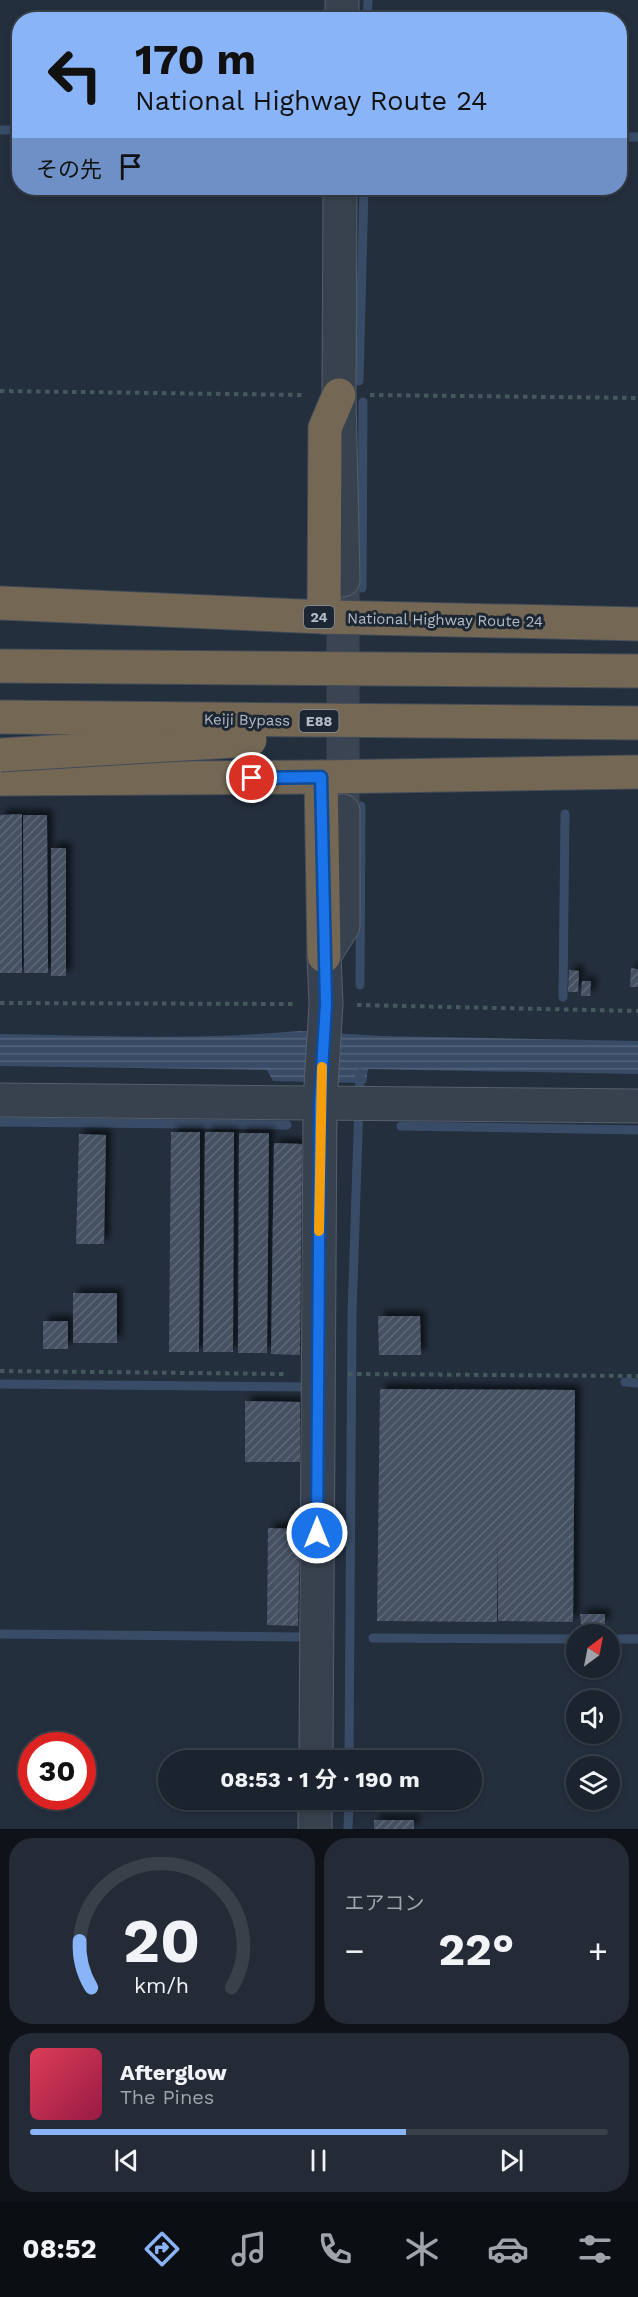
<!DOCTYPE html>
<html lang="ja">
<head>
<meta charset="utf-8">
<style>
  body { margin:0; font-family:"Work Sans","Noto Sans JP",sans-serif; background:#242b36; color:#f1f3f6; height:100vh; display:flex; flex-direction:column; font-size:22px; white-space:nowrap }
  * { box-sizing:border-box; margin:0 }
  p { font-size:20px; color:#a0a4aa }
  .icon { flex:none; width:33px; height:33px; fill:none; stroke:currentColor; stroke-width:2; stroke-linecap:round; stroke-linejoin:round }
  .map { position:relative; height:1829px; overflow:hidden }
  .side { display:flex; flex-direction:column; gap:9px; padding:9px; background:#0f1319; flex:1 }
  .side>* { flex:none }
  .guide { position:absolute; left:12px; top:12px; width:615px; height:183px; border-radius:24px; box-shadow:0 3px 9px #0003,0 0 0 2px #39404a; background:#8ab4f8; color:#111; overflow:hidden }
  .needle { width:39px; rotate:32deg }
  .fabs { position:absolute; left:566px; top:1624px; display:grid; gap:12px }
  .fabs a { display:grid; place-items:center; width:54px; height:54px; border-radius:50%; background:#1b232e; box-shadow:0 3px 9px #0003,0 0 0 2px #39404a; font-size:30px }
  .speed { position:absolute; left:18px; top:1732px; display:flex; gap:12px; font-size:30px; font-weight:700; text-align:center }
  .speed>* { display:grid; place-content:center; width:78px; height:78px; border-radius:50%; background:#1b232e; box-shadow:0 3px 9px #0003,0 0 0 2px #39404a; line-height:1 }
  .speed .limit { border:9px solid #d22; background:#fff; color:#111 }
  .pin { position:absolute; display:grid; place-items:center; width:51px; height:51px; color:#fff; margin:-26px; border:3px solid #fff; border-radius:50%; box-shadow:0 2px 6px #0007 }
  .me { position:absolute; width:66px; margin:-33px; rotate:0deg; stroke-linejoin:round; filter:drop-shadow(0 0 4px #0008) }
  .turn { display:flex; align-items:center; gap:21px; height:126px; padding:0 24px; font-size:27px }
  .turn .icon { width:78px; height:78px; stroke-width:2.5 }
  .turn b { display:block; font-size:42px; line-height:51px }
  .then { display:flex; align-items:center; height:57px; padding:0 24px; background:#0003; gap:12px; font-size:22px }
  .big { font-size:45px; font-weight:700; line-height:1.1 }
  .side .tile { flex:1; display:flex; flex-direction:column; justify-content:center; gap:9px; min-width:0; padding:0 21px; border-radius:24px; background:#242b36 }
  .side .dial { align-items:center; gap:0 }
  .dial svg { height:156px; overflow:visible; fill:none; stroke:#39404a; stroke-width:7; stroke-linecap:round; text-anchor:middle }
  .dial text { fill:#f1f3f6; stroke:none }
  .song { display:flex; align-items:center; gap:18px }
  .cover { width:72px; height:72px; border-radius:9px; background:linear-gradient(135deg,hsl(350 70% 55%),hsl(340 70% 35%)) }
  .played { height:6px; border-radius:3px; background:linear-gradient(90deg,#8ab4f8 65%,#39404a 65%) }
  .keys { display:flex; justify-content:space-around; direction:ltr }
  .heat { display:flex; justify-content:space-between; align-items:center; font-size:33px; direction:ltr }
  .side .tiles { flex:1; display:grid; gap:9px; grid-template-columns:1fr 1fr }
  .tile:last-child { grid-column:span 2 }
  .trip { position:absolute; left:158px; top:1750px; width:324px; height:60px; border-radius:30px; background:#1b232e; box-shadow:0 3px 9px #0003,0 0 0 2px #39404a; font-weight:700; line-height:60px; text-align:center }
  .menu { display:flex; height:96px; justify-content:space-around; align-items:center; background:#0b0e12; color:#a0a4aa }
  .menu .icon { width:42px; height:42px }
  .menu .active { color:#8ab4f8 }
  .menu b { font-size:27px; color:#f1f3f6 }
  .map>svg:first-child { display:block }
  .water { fill:url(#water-rules) }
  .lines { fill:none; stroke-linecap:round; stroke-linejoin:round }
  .stream { stroke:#394c67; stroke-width:9 }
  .building { fill:url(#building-hatch); filter:url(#shadow) }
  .minor-tunnel { stroke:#3a4453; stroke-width:33; stroke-dasharray:33 16; stroke-linecap:butt }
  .minor-casing { stroke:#565f6c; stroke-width:35 }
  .highway-casing { stroke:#434c59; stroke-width:35 }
  .path { stroke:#44595c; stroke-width:4; stroke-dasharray:4.5 4.5; stroke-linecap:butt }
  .minor { stroke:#38414e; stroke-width:33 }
  .highway { stroke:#746855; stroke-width:33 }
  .highway-bridge-casing { stroke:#434c59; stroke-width:35; stroke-linecap:butt }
  .highway-bridge { stroke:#746855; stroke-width:33 }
  .route-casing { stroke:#114b97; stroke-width:15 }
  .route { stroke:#1a73e8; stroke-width:10 }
  .slow { stroke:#f59e0b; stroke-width:10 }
  .labels { text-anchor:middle; stroke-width:6; stroke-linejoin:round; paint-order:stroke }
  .shield { fill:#1d2633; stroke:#878f9c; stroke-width:1.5 }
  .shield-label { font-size:14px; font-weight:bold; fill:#b4bcc9 }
  .street-label { font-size:15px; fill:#b4bcc9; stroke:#1d2633 }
</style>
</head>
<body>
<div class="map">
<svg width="638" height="1829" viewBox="0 0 638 1829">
  <defs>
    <pattern id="water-rules" width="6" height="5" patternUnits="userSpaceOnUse" patternTransform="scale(1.5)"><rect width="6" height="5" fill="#394c67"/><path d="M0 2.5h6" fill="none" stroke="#53647b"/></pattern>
    <pattern id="building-hatch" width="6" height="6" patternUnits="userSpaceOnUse" patternTransform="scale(1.5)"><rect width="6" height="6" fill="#455162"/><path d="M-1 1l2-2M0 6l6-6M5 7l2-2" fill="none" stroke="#5d6877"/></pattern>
    <filter id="shadow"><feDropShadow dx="5.5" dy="-5.5" stdDeviation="3" flood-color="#0009"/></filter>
  </defs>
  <rect width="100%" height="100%" fill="#242f3e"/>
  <path class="water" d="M300,1031L381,1036L638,1041V1074L368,1069L366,1083L273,1081L267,1070L0,1066V1034C100,1036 200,1040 300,1031Z"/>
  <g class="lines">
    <g class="stream">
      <polyline points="367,20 368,0"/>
      <polyline points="0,130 20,130"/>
      <polyline points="620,137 638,137"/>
      <polyline points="359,381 364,188"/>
      <polyline points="362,588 363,402"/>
      <polyline points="360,985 361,806"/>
      <polyline points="563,997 565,814"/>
      <polyline points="0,1122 287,1125"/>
      <polyline points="401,1126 638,1130"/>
      <polyline points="625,1382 638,1383"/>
      <polyline points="0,1384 306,1387"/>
      <polyline points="0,1634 297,1637"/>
      <polyline points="373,1638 576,1639"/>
      <polyline points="609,1639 638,1639"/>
      <polyline points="349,1761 352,1314 360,1073"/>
      <polyline points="348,1829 349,1800"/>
    </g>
  </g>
  <g class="building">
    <polygon points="22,814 22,973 0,973 0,815"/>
    <polygon points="23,815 47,815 48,973 24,973"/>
    <rect x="51" y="848" width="15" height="128"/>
    <polygon points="631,968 638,969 638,987 630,987"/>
    <polygon points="569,970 579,971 578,992 568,992"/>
    <polygon points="582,981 591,981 590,996 581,996"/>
    <polygon points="171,1132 200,1132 199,1352 169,1352"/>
    <polygon points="205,1132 234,1132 233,1352 203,1352"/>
    <polygon points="239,1133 269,1133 267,1353 238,1353"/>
    <polygon points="79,1134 106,1135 104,1244 76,1244"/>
    <polygon points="274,1143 302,1144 300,1355 271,1354"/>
    <rect x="73" y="1293" width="44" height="50"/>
    <polygon points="378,1316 420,1316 421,1355 379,1355"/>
    <rect x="43" y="1321" width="25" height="28"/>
    <polygon points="380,1389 575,1390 573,1622 498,1621 498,1527 497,1622 377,1621"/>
    <polygon points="245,1401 300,1402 300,1462 245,1462"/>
    <polygon points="268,1528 300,1529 298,1626 267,1625"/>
    <polygon points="580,1614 605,1614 605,1624 581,1625"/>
    <rect x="374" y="1820" width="40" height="9"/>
  </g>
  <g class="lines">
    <polyline class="minor-tunnel" points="343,580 343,806"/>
    <g class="minor-casing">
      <g id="minor">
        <polyline points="342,20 342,0"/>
        <polyline points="340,188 339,395 343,580"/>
        <polyline points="0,1100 638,1106"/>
        <polyline points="316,1761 320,1103 326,1004 324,956 343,926 343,811"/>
        <polyline points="315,1829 315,1800"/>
      </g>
    </g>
    <g class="highway-casing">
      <g id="highway">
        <polyline points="0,603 324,617 638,624"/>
        <polyline points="324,617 325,428 339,395"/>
        <polyline points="321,777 324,956"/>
        <polyline points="0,779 321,777 638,772"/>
      </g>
    </g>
    <g class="path">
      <polyline points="0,391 305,395"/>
      <polyline points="370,395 638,398"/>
      <polyline points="0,1003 295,1004"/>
      <polyline points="357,1005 638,1011"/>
      <polyline points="0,1371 286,1374"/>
      <polyline points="348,1374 638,1376"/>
    </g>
    <use href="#minor" class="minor"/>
    <use href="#highway" class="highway"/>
    <g class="highway-bridge-casing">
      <g id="highway-bridge">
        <polyline points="0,666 638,671"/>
        <polyline points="0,717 638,723"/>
        <polyline points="0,755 250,740"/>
      </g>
    </g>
    <use href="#highway-bridge" class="highway-bridge"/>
  </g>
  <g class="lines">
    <g class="route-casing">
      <polyline id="route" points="252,778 321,777 326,1004 320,1103 317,1533"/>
    </g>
    <use href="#route" class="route"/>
    <polyline class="slow" points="319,1231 322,1067"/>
  </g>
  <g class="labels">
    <g class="shield">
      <rect x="304" y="606" width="30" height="22" rx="4.5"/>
      <rect x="299.5" y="710" width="39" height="22" rx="4.5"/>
    </g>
    <g class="shield-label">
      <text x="319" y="622">24</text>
      <text x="319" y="726">E88</text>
    </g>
    <g class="street-label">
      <text transform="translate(445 620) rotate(1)" y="5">National Highway Route 24</text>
      <text transform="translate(247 720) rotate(1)" y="5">Keiji Bypass</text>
    </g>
  </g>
</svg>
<div class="fabs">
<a><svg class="needle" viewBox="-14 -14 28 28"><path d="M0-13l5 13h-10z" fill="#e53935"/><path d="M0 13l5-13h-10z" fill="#a0a4aa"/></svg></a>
<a><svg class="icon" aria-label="sound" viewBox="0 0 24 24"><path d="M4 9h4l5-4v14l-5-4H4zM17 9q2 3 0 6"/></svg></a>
<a><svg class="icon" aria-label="layers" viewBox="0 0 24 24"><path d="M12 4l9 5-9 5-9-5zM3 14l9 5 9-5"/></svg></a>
</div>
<div class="speed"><div class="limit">30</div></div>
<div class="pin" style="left:252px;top:778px;background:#d93025"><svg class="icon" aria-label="arrive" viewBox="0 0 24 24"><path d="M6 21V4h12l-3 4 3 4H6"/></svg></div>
<svg class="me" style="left:317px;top:1533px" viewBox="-20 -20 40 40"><circle r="17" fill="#1a73e8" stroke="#fff" stroke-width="3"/><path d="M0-11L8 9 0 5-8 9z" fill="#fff"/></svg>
<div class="trip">08:53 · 1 分 · 190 m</div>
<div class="guide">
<div class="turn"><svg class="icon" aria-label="left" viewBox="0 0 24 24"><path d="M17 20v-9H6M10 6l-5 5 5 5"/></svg><div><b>170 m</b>National Highway Route 24</div></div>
<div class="then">その先<svg class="icon" aria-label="arrive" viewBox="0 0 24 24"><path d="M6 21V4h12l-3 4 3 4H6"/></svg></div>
</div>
</div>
<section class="side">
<div class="tiles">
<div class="tile dial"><svg viewBox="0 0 100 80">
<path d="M14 69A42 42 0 1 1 86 69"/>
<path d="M14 69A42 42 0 0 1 8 45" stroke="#8ab4f8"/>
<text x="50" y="56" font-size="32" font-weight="700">20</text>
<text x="50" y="72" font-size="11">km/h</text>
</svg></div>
<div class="tile"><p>エアコン</p>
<div class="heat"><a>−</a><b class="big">22°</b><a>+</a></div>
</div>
<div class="tile">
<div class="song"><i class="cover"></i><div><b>Afterglow</b><p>The Pines</p></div></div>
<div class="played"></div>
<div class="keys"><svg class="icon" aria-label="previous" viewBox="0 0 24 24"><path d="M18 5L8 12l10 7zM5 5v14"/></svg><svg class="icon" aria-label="pause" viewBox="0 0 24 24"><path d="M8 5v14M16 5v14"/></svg><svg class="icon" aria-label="next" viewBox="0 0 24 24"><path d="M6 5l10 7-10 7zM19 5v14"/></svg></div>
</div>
</div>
</section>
<nav class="menu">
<b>08:52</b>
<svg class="icon active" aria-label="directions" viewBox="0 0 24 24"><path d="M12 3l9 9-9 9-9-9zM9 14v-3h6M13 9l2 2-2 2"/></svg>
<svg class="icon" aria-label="music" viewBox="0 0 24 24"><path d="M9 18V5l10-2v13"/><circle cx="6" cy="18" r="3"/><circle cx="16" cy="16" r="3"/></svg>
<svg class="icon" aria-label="phone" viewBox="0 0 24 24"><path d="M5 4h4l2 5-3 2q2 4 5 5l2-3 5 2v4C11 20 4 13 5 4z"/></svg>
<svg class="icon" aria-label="climate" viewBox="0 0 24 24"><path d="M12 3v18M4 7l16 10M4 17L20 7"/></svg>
<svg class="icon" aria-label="car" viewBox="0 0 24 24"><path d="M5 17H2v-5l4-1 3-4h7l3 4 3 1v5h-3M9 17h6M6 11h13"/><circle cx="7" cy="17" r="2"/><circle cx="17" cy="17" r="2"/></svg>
<svg class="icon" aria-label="filters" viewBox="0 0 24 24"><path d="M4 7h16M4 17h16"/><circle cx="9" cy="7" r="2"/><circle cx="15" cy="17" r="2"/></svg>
</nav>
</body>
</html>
